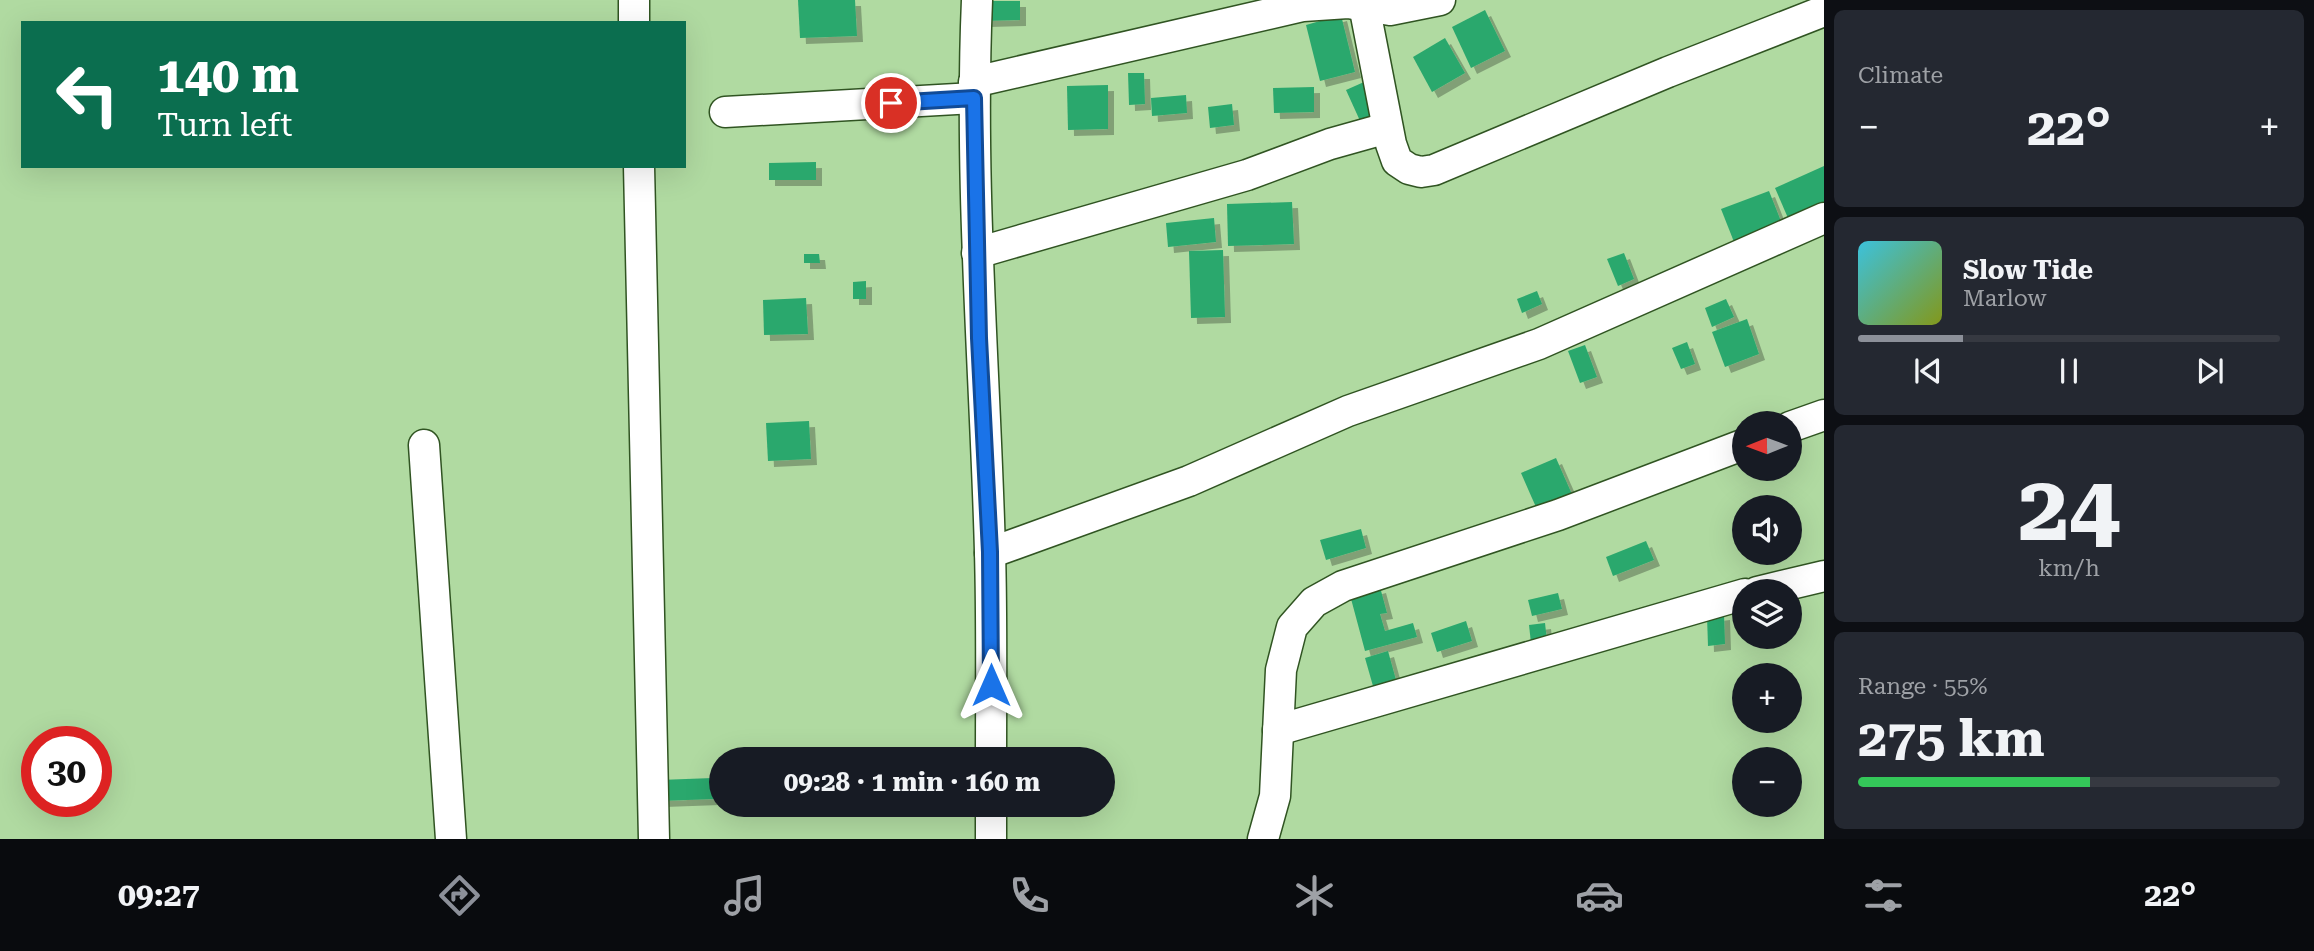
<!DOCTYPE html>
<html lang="en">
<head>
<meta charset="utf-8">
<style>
  body { margin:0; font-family:"Roboto Serif",serif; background:#242831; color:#f1f3f6; height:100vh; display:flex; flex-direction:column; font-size:26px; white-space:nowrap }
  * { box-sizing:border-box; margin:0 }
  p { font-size:23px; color:#9ea1a6 }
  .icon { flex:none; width:38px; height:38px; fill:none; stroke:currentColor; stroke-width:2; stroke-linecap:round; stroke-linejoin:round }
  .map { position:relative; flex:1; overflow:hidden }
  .panel { display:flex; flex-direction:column; gap:10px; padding:10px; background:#0d0f14; width:490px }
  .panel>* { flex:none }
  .hud { position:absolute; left:21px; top:21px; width:665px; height:147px; border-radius:0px; box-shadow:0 7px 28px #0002; background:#0b6e4f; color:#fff; overflow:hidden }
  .needle { width:46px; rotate:269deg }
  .buttons { position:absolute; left:1732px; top:411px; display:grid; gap:14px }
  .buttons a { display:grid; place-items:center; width:70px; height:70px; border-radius:50%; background:#171b24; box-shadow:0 7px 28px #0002; font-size:35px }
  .speed { position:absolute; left:21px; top:726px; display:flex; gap:14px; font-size:35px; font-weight:700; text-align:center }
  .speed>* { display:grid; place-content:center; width:91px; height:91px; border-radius:50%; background:#171b24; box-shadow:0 7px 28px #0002; line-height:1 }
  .speed .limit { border:10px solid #d22; background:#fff; color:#111 }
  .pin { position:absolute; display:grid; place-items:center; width:60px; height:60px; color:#fff; margin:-30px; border:4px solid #fff; border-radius:50%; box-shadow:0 2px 7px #0007 }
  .me { position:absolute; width:77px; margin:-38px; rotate:0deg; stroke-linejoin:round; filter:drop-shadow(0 0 5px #0008) }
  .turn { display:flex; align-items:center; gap:24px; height:147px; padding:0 21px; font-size:32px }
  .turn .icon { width:91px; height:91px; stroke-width:2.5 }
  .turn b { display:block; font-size:49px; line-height:60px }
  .big { font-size:52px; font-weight:700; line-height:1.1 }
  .panel .widget { flex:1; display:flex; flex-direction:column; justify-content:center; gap:10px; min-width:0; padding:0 24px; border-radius:10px; background:#242831 }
  .panel .dial { align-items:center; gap:0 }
  .dial b { font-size:91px; line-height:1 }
  .song { display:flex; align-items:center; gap:21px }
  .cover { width:84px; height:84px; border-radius:10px; background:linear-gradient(135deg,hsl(190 70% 55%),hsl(70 70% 35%)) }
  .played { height:7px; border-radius:4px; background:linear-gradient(90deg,#8c9099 25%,#363941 25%) }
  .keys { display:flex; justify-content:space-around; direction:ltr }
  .heat { display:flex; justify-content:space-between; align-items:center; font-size:38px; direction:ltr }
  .charge { height:10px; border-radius:5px; background:linear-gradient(90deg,#34c759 55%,#363941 0) }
  .trip { position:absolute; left:709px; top:747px; width:406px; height:70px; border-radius:35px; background:#171b24; box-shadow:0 7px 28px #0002; font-weight:700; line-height:70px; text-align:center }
  .dock { display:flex; height:112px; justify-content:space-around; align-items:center; background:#090b0e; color:#9ea1a6 }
  .dock .icon { width:49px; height:49px }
  .dock .current { color:#8c9099 }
  .dock b { font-size:32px; color:#f1f3f6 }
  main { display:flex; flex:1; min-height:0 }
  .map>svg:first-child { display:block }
  .building { fill:#2aa86d; filter:url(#shadow) }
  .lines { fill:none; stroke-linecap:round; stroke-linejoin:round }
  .street-casing { stroke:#305422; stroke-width:33 }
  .street { stroke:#fff; stroke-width:30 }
  .route-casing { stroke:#114b97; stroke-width:18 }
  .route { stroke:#1a73e8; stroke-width:12 }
</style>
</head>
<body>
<main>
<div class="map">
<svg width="1824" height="839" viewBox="0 0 1824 839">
  <defs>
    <filter id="shadow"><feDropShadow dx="6" dy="6" stdDeviation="0" flood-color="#0004"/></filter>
  </defs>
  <rect width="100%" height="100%" fill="#b0daa1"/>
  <g class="building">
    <polygon points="798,0 855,0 857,36 800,38"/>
    <polygon points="984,1 1020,1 1020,20 984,21"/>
    <polygon points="1485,10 1505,51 1471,68 1452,27"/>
    <polygon points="1341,15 1355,72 1320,81 1306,25"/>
    <polygon points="1445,38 1465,73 1432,92 1413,57"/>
    <polygon points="1128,73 1144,73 1145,104 1129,105"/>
    <polygon points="1364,82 1379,116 1361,123 1346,90"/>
    <polygon points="1108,85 1108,129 1068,130 1067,86"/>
    <polygon points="1314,87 1314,112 1274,113 1273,88"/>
    <polygon points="1186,95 1187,113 1152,116 1151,98"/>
    <polygon points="1232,104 1234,125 1210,128 1208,107"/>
    <polygon points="816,162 816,180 769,180 769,163"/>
    <polygon points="1824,166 1824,210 1791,225 1775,188"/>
    <polygon points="1769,191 1784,229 1736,247 1721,209"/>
    <polygon points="1292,202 1294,244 1228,246 1227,204"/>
    <polygon points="1214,218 1216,242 1168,247 1166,223"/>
    <polygon points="1223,250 1225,317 1191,318 1189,251"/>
    <polygon points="1624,253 1634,279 1618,286 1607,259"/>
    <polygon points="804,254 819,254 820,263 804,263"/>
    <polygon points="866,281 866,299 853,299 853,282"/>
    <polygon points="1537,291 1542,304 1522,313 1517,299"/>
    <polygon points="806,298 808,334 764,335 763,300"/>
    <polygon points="1726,299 1734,317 1712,327 1705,308"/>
    <polygon points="1747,319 1759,354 1725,367 1712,332"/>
    <polygon points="1687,342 1695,364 1681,369 1672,348"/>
    <polygon points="1585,345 1597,377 1580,383 1568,351"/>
    <polygon points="809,421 811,459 768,461 766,423"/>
    <polygon points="1556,458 1574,499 1539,514 1521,473"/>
    <polygon points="1361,529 1366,548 1326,560 1320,540"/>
    <polygon points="1646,541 1654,560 1613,576 1606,557"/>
    <polygon points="1380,587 1387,613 1380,614 1385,631 1413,623 1417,637 1365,651 1350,595"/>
    <polygon points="1558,593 1562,609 1532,616 1528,600"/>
    <polygon points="1724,614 1725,644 1708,646 1707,616"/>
    <polygon points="1466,621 1472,641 1437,652 1431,633"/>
    <polygon points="1545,623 1547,641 1531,643 1529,625"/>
    <polygon points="1388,651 1396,680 1373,686 1365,658"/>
    <polygon points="713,778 714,799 659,801 659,780"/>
  </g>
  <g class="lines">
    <g class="street-casing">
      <g id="street">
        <polyline points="634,0 634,23"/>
        <path d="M977,0C969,184 985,368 990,552C992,621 991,690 991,760"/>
        <polyline points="1364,5 1391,144 1397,161 1409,169 1421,172 1434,170 1668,72 1824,11"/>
        <polyline points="974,82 1303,6 1348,3 1390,10 1440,0"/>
        <polyline points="725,112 974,98"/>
        <polyline points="639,166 654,839"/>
        <polyline points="977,253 1247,175 1330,144 1387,128"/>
        <polyline points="1790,427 1824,415"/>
        <polyline points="424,445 451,839"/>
        <polyline points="990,553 1189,481 1348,411 1539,344 1824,218"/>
        <polyline points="1757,592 1824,576"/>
        <polyline points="1278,730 1745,594"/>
        <polyline points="991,805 991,839"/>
        <polyline points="1263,839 1275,796 1281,670 1292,627 1314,602 1343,586 1558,515 1745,444"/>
      </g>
    </g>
    <use href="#street" class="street"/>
  </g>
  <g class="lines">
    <g class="route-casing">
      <polyline id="route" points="891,103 974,98 979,338 990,552 991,685"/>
    </g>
    <use href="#route" class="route"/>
  </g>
</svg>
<div class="buttons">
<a><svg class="needle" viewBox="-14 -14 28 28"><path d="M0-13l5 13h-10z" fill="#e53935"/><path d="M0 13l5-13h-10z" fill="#9ea1a6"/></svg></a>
<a><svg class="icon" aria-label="sound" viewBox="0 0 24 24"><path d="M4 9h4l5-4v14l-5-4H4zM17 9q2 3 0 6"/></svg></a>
<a><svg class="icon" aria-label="layers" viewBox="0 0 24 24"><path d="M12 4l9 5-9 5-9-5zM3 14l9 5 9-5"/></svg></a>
<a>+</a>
<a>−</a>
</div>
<div class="speed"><div class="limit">30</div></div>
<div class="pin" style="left:891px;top:103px;background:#d93025"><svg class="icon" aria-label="arrive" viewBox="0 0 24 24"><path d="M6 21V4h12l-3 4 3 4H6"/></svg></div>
<svg class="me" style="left:991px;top:685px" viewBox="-20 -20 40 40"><path d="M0-17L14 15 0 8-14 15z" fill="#1a73e8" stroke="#fff" stroke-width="4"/></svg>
<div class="trip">09:28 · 1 min · 160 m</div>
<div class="hud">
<div class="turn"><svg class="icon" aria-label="left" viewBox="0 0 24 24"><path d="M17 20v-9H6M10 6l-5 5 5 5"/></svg><div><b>140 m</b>Turn left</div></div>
</div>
</div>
<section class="panel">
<div class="widget"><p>Climate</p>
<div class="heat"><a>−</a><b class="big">22°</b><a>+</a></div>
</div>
<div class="widget">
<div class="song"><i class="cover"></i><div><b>Slow Tide</b><p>Marlow</p></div></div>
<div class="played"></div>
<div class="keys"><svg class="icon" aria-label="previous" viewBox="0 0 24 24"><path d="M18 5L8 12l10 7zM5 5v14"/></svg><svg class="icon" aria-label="pause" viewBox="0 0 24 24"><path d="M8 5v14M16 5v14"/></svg><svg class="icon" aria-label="next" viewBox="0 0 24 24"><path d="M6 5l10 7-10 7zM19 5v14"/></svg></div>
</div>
<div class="widget dial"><b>24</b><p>km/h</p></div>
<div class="widget"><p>Range · 55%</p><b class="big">275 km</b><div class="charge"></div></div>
</section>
</main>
<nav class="dock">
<b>09:27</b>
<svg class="icon current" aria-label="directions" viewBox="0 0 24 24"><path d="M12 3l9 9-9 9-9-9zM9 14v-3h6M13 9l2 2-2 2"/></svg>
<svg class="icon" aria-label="music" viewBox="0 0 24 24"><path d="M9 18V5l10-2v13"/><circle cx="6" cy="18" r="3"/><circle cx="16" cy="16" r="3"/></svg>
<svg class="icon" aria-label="phone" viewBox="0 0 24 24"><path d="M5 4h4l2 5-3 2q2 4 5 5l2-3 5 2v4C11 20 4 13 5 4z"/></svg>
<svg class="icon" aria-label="climate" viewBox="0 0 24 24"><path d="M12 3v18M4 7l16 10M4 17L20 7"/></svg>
<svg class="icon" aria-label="car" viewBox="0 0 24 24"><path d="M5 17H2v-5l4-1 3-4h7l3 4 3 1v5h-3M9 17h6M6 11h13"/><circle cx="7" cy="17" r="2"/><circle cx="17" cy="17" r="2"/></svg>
<svg class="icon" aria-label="filters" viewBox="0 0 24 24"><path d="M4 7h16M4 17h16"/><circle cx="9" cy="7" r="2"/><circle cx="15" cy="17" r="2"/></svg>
<b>22°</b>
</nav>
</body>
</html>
